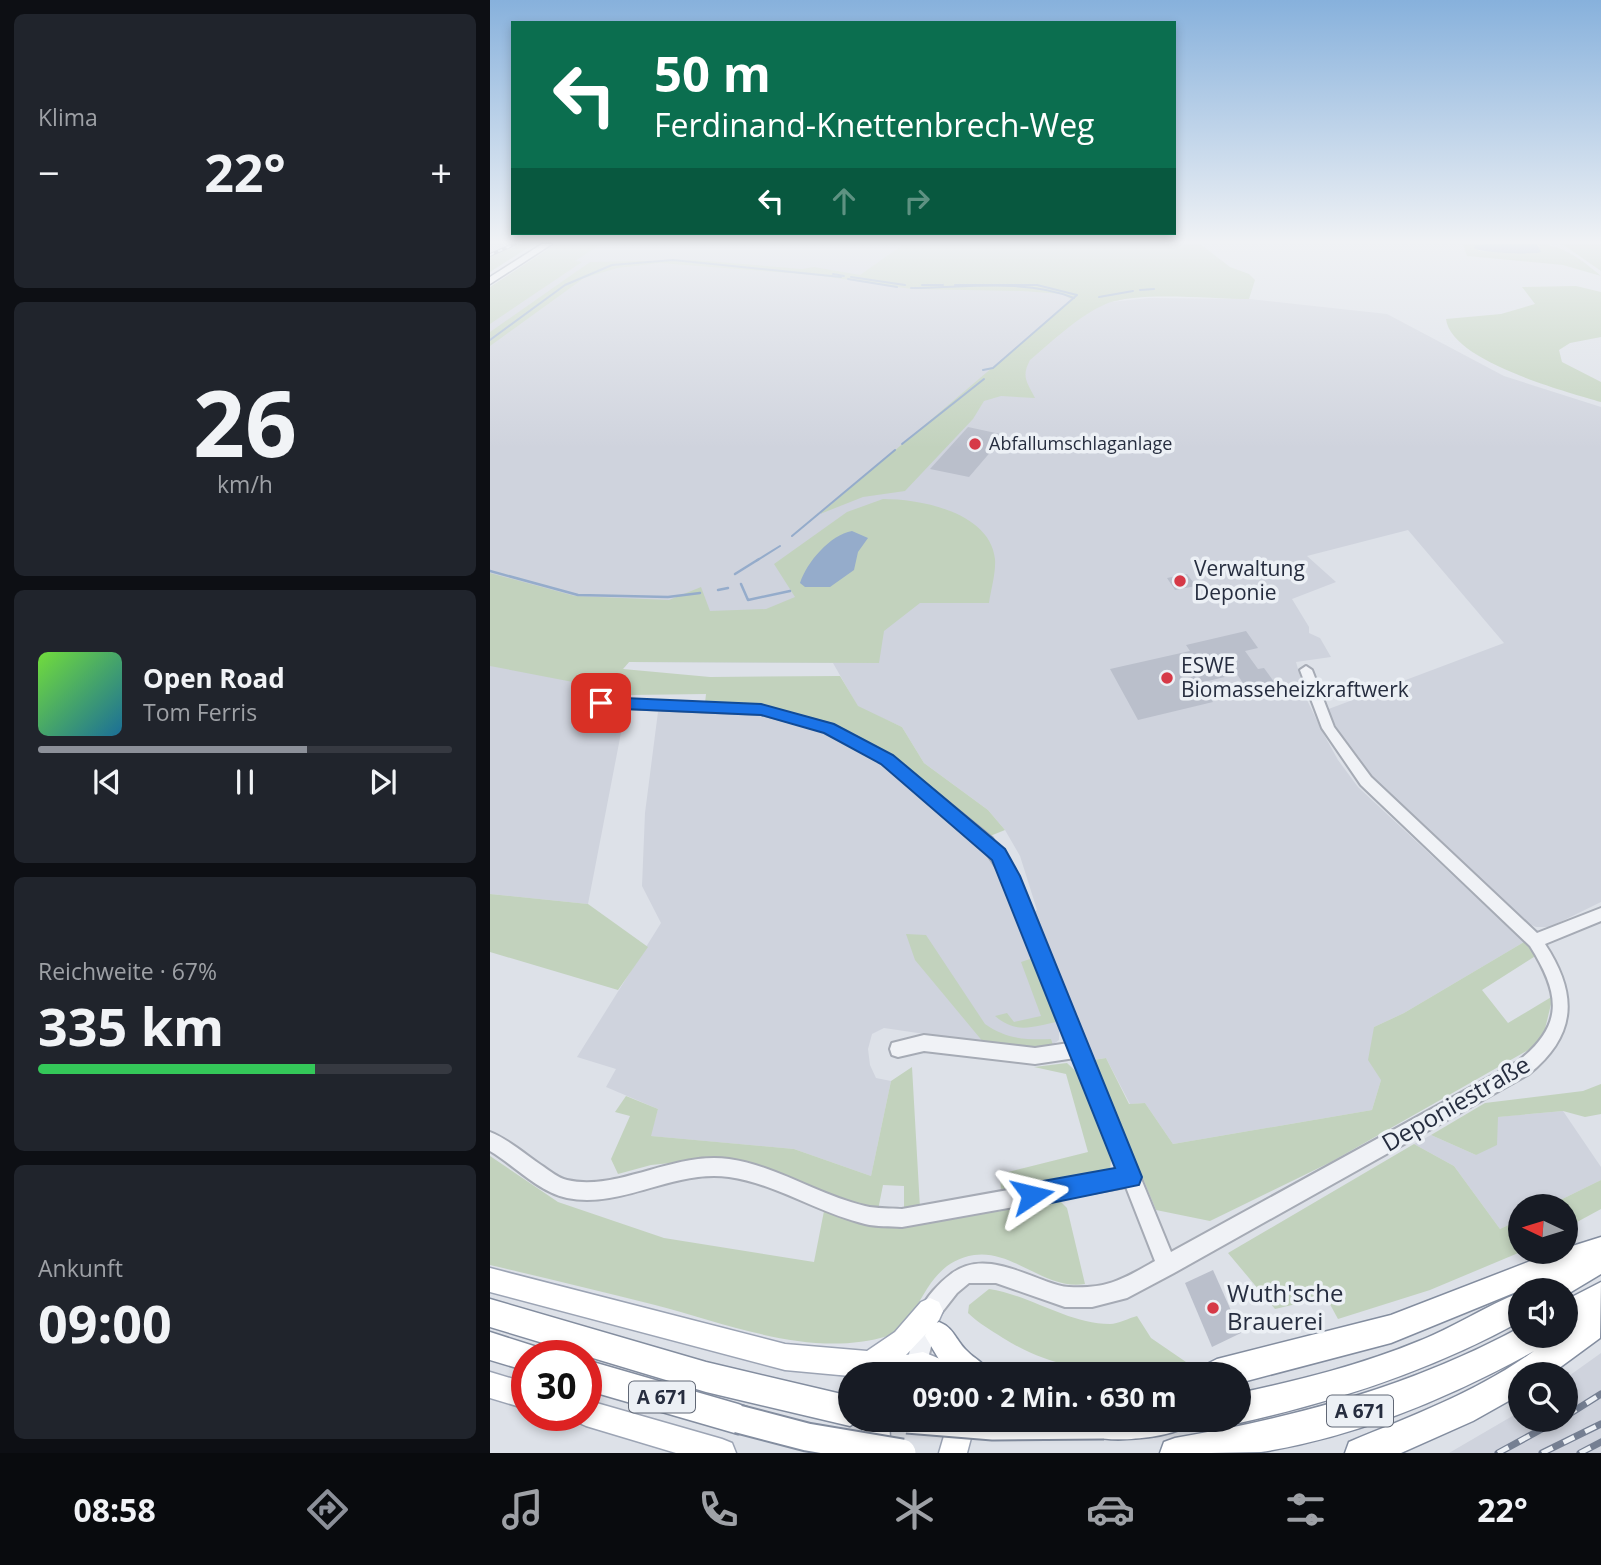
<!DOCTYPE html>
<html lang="de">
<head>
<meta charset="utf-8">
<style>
  body { margin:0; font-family:"Open Sans",sans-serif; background:#20242c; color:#f1f3f6; height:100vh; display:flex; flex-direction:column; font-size:26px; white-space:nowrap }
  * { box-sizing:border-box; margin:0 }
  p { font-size:23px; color:#9ea1a6 }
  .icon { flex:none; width:38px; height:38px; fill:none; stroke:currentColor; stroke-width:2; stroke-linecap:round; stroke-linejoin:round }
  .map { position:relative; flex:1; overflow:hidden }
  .panel { display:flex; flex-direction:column; gap:14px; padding:14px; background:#0d0f14; width:490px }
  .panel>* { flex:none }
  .top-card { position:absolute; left:21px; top:21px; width:665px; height:214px; border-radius:0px; box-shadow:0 4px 10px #0003; background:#0b6e4f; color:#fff; overflow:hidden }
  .needle { width:46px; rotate:274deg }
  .buttons { position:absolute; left:1018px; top:1194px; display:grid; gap:14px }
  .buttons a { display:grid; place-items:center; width:70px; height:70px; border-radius:50%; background:#171b24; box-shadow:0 4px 10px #0003; font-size:35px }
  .speed { position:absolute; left:21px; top:1340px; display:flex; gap:14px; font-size:35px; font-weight:700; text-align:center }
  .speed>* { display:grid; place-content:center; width:91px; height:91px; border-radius:50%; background:#171b24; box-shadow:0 4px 10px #0003; line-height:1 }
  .speed .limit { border:10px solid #d22; background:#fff; color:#111 }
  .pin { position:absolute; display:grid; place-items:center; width:60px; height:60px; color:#fff; margin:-30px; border-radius:14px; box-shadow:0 4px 10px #0006 }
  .me { position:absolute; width:77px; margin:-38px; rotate:80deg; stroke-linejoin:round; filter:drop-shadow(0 0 5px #0008) }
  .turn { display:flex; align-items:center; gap:24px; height:147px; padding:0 28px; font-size:32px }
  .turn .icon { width:91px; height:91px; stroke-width:2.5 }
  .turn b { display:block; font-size:49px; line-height:60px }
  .lanes { display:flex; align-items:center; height:66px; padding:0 28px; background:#0003; justify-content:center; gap:35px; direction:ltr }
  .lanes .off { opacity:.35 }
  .big { font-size:52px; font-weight:700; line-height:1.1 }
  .panel .tile { flex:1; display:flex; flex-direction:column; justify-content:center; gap:10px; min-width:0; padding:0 24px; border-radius:10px; background:#20242c }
  .panel .dial { align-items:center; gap:0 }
  .dial b { font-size:91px; line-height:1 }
  .song { display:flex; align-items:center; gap:21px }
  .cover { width:84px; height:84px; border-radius:10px; background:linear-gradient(135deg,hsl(100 70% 55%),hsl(200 70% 35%)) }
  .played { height:7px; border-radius:4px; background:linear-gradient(90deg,#8c9099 65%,#363941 65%) }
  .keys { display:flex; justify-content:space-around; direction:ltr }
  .heat { display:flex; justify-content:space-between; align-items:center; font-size:38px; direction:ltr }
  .charge { height:10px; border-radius:5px; background:linear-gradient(90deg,#34c759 67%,#363941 0) }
  .trip { position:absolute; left:348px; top:1362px; width:413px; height:70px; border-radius:35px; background:#171b24; box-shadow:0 4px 10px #0003; font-weight:700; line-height:70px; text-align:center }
  .dock { display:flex; height:112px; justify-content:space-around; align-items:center; background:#090b0e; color:#9ea1a6 }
  .dock .icon { width:49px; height:49px }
  .dock .selected { color:#8c9099 }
  .dock b { font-size:32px; color:#f1f3f6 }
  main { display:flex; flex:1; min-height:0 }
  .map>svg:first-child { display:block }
  .built { fill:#cfd3dd }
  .green { fill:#c2d2bd }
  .water { fill:#95accb }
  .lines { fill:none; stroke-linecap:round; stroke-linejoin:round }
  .stream-far1 { stroke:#95accb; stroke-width:2 }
  .stream { stroke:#95accb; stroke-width:2.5 }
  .building { fill:#babfcb }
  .minor-casing { stroke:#a6abb5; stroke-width:4 }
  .major-casing { stroke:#9ca4b4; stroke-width:3 }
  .highway-casing { stroke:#838d9f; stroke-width:3 }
  .minor { fill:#f0f2f6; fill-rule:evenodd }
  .major { fill:#fff; fill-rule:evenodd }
  .highway { fill:#fff; fill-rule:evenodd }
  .rail-far1-casing { stroke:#757f92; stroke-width:3.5 }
  .rail-casing { stroke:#757f92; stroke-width:7 }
  .rail-far1 { stroke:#ecf0f5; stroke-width:2; stroke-dasharray:4.5; stroke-linecap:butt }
  .rail { stroke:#ecf0f5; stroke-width:4.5; stroke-dasharray:12; stroke-linecap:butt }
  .highway-bridge-casing { stroke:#838d9f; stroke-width:31; stroke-linecap:butt }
  .highway-bridge { stroke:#fff; stroke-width:27 }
  .route { fill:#1a73e8; stroke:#114b97; stroke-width:2 }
  .poi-dot { fill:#d63947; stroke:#ecf0f5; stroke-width:2.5 }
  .labels { text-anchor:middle; stroke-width:7; stroke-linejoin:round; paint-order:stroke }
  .far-poi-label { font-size:18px; fill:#262d3f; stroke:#ecf0f5; text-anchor:start }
  .shield { fill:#ecf0f5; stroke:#616876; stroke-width:2 }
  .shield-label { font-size:19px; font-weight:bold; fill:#262d3f }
  .poi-label { font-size:21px; fill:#262d3f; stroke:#ecf0f5; text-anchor:start }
  .near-street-label { font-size:24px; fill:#262d3f; stroke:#ecf0f5 }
  .near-poi-label { font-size:24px; fill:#262d3f; stroke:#ecf0f5; text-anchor:start }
</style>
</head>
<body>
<main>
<section class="panel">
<div class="tile"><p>Klima</p>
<div class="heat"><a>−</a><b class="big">22°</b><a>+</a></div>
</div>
<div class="tile dial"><b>26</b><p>km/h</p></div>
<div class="tile">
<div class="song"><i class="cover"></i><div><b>Open Road</b><p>Tom Ferris</p></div></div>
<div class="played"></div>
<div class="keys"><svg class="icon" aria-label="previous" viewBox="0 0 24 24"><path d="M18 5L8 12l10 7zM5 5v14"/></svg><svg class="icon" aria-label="pause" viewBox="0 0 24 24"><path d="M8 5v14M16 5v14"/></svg><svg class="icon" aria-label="next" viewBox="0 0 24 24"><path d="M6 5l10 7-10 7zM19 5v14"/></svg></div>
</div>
<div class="tile"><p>Reichweite · 67%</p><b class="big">335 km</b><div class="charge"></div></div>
<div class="tile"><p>Ankunft</p><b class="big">09:00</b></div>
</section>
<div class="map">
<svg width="1111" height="1453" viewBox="0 0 1111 1453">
  <rect width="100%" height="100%" fill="#dde1e8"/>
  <g class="built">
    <polygon points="88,244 414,244 371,275 656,294 621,302 659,298 759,299 897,314 1014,376 1111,407 1111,902 1060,927 1046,927 1033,921 895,793 861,751 836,710 1014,643 918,530 817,556 846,582 802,599 819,627 819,633 830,638 841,657 806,662 817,700 833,733 848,760 868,787 1034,942 914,1013 884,1027 891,1080 882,1110 683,1144 655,1103 640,1104 616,1058 604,1060 543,912 547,910 530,856 515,830 498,810 434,763 412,727 368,707 343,663 139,662 106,699 130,707 135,712 98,904 0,894 0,304"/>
    <polygon points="230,710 301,720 368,746 394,763 493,845 505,860 515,882 569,1018 569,1040 558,1048 544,1050 394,1028 382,1034 378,1049 380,1065 386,1078 401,1081 381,1176 304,1149 160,1136 168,1109 116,1087 126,1069 87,1057 171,923 152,886 155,813 168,712"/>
    <polygon points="1073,1111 1111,1167 1111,1180 1058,1206 1031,1206 1031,1219 1010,1229 964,1166 924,1144 941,1135 986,1155 1007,1117"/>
    <polygon points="1111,1353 1111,1453 959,1453 1031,1411 1031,1419 1076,1419 1076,1378"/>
  </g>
  <g class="green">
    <polygon points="27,244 44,244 0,272 0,256"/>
    <polygon points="66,244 110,245 85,261 92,262 0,324 0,287"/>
    <path d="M414,244H710L740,267L759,274L765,280L759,299C723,299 650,291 618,303C589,315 564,340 540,360C531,377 537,382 545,398L511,396L494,401L483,419L415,491L373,497L330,514L582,300L573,294L532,291L422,289L325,275L170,263L127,268L94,278L0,346V332L100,262L205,260L312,269L324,267L370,275Z"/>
    <path d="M973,244H1012L985,245L989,251C1009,252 1029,250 1050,247L1047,244C1072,244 1092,260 1111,276L1073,265L977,256Z"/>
    <polygon points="1072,244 1111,244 1111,271"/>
    <path d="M1086,286L1111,292V337L1080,343L1069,350L1072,362L1111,382V402C1074,391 961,361 956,319L1011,314L1045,304L1032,287Z"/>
    <path d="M393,499C430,499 500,512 505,559C506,573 501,589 499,603H430L394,631L389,663L139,662L133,669L220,677L350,676L368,706L412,727L434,763L498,810L515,830L500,836C405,758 347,701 215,703L216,694L141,695L138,701L110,693L114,688L0,666V573L85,596L179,600L211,587L220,611L276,609L305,597L284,564L357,512Z"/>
    <polygon points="0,894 98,904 158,947 128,990 0,952"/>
    <path d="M416,934L436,935L495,1024C516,1039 536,1040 561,1039L563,1045L552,1049L494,1043L425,960Z"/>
    <polygon points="1034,942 1047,955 992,990 1018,1023 1063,996 1054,1033 1040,1049 841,1162 720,1221 666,1210 604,1060 616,1058 639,1104 655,1103 683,1144 882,1110 891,1080 878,1060 884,1027 914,1013"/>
    <path d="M543,958L566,1022C542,1027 526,1034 505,1016L517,1013L524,1022L551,1016L531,962Z"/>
    <polygon points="577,1063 592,1077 621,1160 620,1170 511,1190 510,1174 598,1152 576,1074 544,1067"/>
    <polygon points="422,1067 430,1208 414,1211 414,1186 393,1185 388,1210 220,1159 161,1165 128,1174 121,1159 140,1116 125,1112 136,1096 168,1109 161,1136 304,1149 381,1176 401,1081"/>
    <polygon points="1111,1084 1111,1114 1095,1117 1073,1111 1008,1117 1007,1145 986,1155 941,1135 995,1103 1093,1091"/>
    <polygon points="924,1144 964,1166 1010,1229 1031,1219 1033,1251 940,1290 848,1319 836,1297 785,1309 738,1253"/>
    <path d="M0,1156L68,1202L174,1238L324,1262L334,1211L372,1221L558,1196L559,1202L569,1200L577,1208L595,1284C556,1291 523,1249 484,1255C431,1263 430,1327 398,1336C321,1359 239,1324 165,1305C110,1291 55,1278 0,1265Z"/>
    <polygon points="1111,1180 1111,1209 1076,1228 1076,1206 1058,1206"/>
    <path d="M499,1289C540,1295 578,1324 620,1324C628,1324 639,1318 647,1316L661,1338L696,1362L694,1368C629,1376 570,1374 513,1338C501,1330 488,1323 478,1313L479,1305Z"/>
  </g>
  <g class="water">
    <path d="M997,244H1047L1051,252C1043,255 990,253 984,248L985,245Z"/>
    <path d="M362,531L378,538L368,552L364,570L340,587H315L310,583C317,562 340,535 362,531Z"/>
  </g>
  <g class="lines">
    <g class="stream-far1">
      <polyline points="343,274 354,276"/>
      <polyline points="361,277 415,285"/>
      <polyline points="358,279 407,287"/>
      <polyline points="432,285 453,285"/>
      <polyline points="465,285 547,285 587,295 503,368 493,370"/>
      <path d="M421,288C473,288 535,278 584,298"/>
      <polyline points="650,290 664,289"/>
      <polyline points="609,297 643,291"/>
      <polyline points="0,340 75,285 122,265 183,260 351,277"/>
      <polyline points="412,444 494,379"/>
      <polyline points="302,536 405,450"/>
      <polyline points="266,561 290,546"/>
    </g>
    <g class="stream">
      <polyline points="0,571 88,595 178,597 210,593"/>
      <polyline points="245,574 269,559"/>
      <polyline points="251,584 258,600 300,591"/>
      <polyline points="228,590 238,588"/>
    </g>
  </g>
  <g class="building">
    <polygon points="478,427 515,435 479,477 440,469"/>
    <polygon points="697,574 706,586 685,590 677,578"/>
    <polygon points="756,631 768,648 755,651 768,669 774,668 790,690 762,697 747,674 710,683 723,702 648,720 620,669 700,651 696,645"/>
    <polygon points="723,1270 751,1333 722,1347 695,1283"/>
  </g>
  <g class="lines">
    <g class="minor-casing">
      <path id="minor" d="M816,666L822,670L844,727L881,777L1047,933L1111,908V921L1055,944C1088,994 1087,1035 1039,1074L684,1273L637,1298L602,1307H575L506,1283H479L467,1293L449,1316L436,1366L432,1374L419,1373L416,1366L430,1311C436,1297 449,1283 461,1274C490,1251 527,1271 558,1282C565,1284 572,1287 579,1287C618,1289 633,1279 665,1261L636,1187L412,1227C400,1226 387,1227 375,1224C328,1213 287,1184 239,1177C184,1169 132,1209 77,1198C48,1192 24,1165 0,1151V1132C20,1140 36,1155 54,1167C60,1171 68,1178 77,1180C127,1192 184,1151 239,1159C287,1166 328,1195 375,1206C387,1209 400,1208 412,1209L629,1170L585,1058L545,1064L434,1051L408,1057L402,1055L400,1049L402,1043L434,1035L545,1048L579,1043L514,879L492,846L393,762L335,731L271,714L111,707L105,703L111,699L271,706L343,725L401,756L502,838L527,876L681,1252L1027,1062C1075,1025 1070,994 1040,946L871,785L832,728L810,670Z"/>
    </g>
    <g class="major-casing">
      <g id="major">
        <polygon points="0,1268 295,1344 377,1351 405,1332 431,1302 440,1298 449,1302 453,1311 449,1320 416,1355 433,1352 465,1365 469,1374 360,1374 360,1376 295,1370 0,1292"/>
        <polygon points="0,1372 37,1383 37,1409 0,1398"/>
        <polygon points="96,1400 232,1439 242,1443 246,1453 186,1453 96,1426 87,1422 84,1416 96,1416"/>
        <polygon points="373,1419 399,1419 400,1438 405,1453 377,1453 372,1438"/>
        <polygon points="459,1419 486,1419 477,1453 449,1453"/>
      </g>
    </g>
    <g class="highway-casing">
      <g id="highway">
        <polygon points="52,244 62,244 0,284 0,277"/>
        <polygon points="1111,1237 1111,1274 1076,1295 1076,1290 1045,1290 1047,1285 1031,1290 901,1343 749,1383 749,1374 713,1374 717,1364 727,1359 901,1315 1064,1252 1076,1251 1076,1248"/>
        <path d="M1111,1282L1110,1338L1061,1374H1031V1394L983,1421L911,1453H855L859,1442C924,1415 987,1392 1044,1351C961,1397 866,1437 771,1452C739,1453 702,1453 670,1453L674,1442L685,1438C807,1417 922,1386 1031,1327V1335H1058L1055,1343L1066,1335H1076V1300Z"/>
        <path d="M1031,1292V1321C942,1370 848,1401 749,1423L740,1419H749V1393C810,1380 871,1365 929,1341C964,1327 996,1306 1031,1292Z"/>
        <polygon points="0,1299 216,1362 360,1396 360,1419 371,1419 360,1426 216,1392 0,1327"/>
        <path d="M449,1322C464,1328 465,1339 476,1350C485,1360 494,1361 499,1374H459L456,1371L435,1336L439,1326Z"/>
        <polygon points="0,1332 47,1347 51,1356 37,1356 37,1371 0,1360"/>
        <polygon points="96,1360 248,1404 259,1408 263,1419 259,1430 248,1434 96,1390"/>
        <path d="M601,1419H693L689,1430C669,1438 622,1443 603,1436L599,1425Z"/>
      </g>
    </g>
    <use href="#minor" class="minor"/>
    <use href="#major" class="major"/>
    <use href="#highway" class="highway"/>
    <g class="rail-far1-casing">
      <polyline id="rail-far1" points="0,255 25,244"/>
    </g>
    <g class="rail-casing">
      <g id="rail">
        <polyline points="1076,1416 1111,1394"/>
        <polyline points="1008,1453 1070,1419"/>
        <polyline points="1052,1453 1111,1424"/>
        <polyline points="1090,1453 1111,1442"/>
      </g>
    </g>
    <use href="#rail-far1" class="rail-far1"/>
    <use href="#rail" class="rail"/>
    <g class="highway-bridge-casing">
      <g id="highway-bridge">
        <polyline points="248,1419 317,1437 412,1453"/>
        <polyline points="417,1419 503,1426 614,1425"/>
      </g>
    </g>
    <use href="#highway-bridge" class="highway-bridge"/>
  </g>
  <linearGradient id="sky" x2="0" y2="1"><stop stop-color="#87b1dc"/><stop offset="0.54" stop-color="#f0f2f5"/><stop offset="1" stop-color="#f0f2f5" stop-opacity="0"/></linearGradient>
  <rect width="1111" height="448" fill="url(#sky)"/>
  <polygon class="route" points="111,697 271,704 344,724 403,755 515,849 530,876 652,1177 649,1185 542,1207 533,1203 530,1195 533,1186 542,1183 625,1168 502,860 391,764 334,733 271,715 111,708 104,703"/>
  <g class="poi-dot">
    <circle cx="485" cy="444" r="7"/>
    <circle cx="690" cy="581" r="7"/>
    <circle cx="677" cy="678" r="7"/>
    <circle cx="723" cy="1308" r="7"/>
  </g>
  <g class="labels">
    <g class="far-poi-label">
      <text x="499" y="450">Abfallumschlaganlage</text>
    </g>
    <g class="shield">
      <rect x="139" y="1381.5" width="66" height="31" rx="5"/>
      <rect x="837" y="1395.5" width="66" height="31" rx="5"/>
    </g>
    <g class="shield-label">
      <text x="172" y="1404">A 671</text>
      <text x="870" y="1418">A 671</text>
    </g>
    <g class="poi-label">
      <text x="704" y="576">Verwaltung<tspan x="704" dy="24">Deponie</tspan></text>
      <text x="691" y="673">ESWE<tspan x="691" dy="24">Biomasseheizkraftwerk</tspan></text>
    </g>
    <g class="near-street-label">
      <text transform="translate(966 1104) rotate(-30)" y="8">Deponiestraße</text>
    </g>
    <g class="near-poi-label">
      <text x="737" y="1302">Wuth'sche<tspan x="737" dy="28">Brauerei</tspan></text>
    </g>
  </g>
</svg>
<div class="buttons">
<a><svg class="needle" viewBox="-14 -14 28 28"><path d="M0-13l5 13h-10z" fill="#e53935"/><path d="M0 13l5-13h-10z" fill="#9ea1a6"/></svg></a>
<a><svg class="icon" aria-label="sound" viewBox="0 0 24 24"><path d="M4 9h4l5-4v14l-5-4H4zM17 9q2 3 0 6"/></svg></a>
<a><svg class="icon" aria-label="search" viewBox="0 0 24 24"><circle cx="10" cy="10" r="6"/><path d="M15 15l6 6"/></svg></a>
</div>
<div class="speed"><div class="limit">30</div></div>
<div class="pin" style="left:111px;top:703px;background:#d93025"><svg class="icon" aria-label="arrive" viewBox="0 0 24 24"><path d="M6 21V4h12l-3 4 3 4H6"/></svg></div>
<svg class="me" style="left:542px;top:1195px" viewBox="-20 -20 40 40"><path d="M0-17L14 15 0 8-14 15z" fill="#1a73e8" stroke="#fff" stroke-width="4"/></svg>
<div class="trip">09:00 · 2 Min. · 630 m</div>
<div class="top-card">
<div class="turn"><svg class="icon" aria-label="left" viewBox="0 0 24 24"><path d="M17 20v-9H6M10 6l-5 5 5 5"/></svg><div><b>50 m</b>Ferdinand-Knettenbrech-Weg</div></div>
<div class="lanes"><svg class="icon" aria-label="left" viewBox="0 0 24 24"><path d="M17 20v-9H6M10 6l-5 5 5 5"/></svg><svg class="icon off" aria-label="ahead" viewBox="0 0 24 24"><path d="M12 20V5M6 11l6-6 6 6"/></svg><svg class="icon off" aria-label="right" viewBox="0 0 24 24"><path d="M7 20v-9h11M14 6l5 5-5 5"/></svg></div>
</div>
</div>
</main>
<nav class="dock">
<b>08:58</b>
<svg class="icon selected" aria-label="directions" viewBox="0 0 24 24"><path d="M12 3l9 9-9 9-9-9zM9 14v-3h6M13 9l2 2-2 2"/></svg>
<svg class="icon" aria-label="music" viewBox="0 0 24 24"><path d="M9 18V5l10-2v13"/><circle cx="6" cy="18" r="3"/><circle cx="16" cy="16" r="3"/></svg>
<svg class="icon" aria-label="phone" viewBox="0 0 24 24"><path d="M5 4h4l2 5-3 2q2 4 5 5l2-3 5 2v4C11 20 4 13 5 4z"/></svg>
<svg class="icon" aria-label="climate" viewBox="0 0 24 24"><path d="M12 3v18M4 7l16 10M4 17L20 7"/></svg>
<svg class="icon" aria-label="car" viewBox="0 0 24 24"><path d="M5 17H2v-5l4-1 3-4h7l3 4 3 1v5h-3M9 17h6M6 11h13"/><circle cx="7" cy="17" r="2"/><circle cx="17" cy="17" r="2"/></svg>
<svg class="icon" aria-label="filters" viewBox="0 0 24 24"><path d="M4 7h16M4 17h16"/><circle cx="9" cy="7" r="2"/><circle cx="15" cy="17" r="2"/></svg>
<b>22°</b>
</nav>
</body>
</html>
